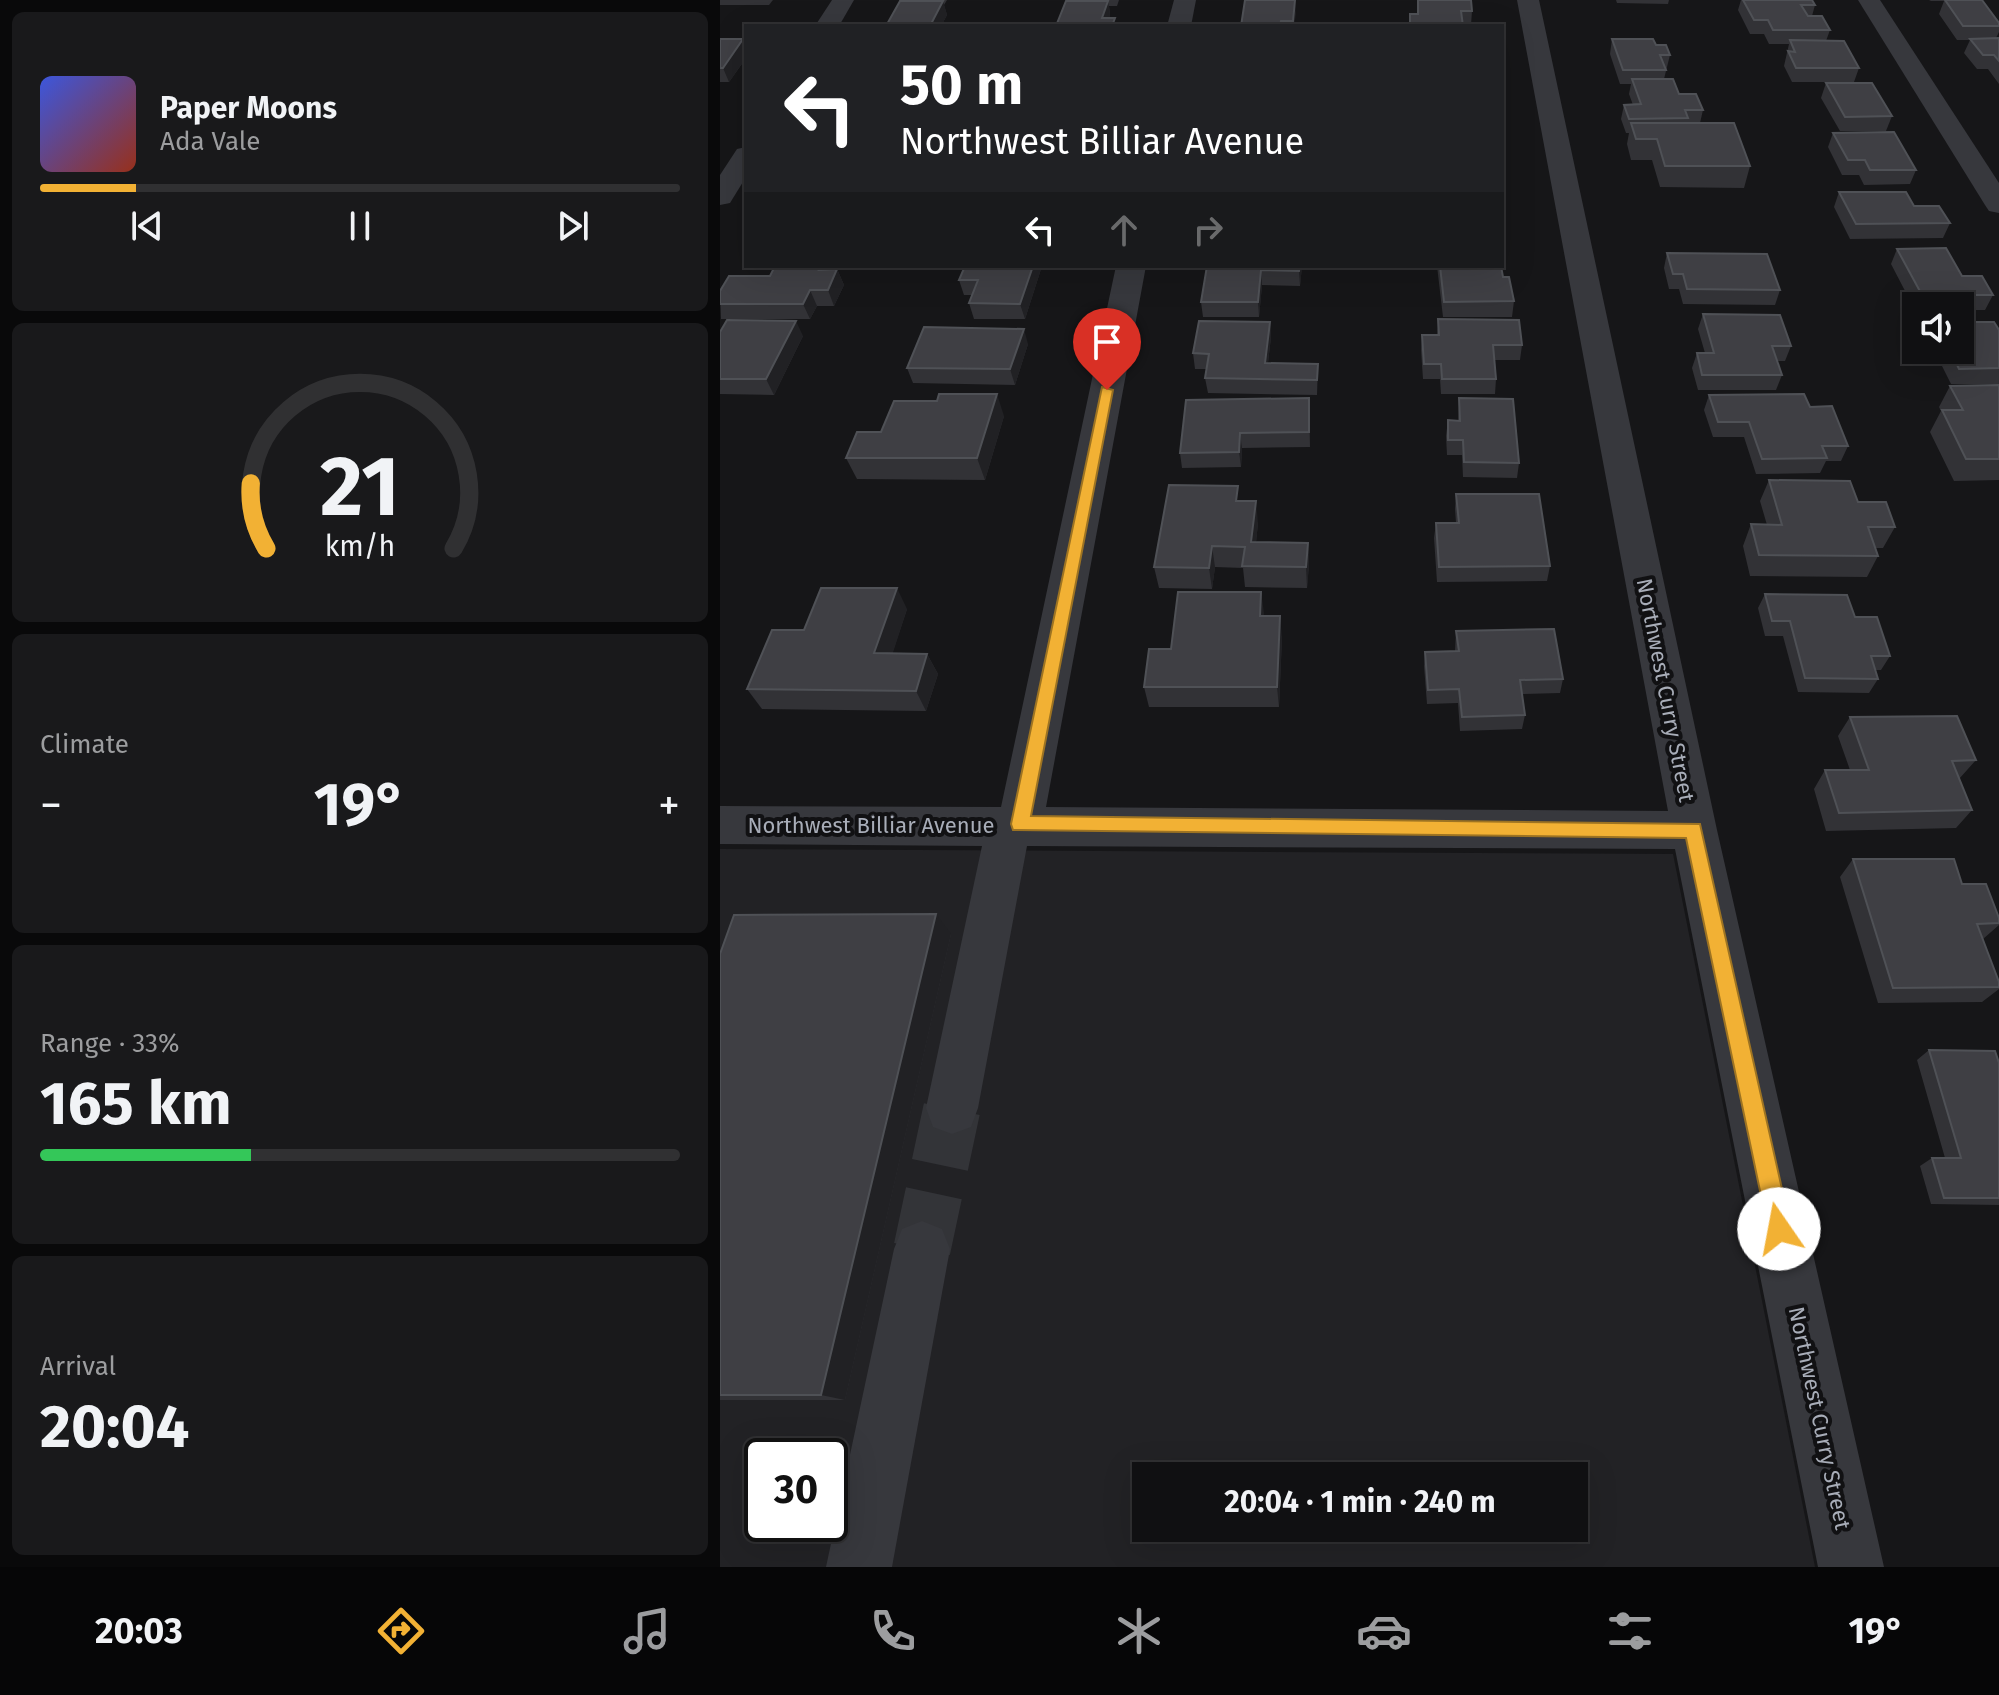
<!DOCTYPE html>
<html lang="en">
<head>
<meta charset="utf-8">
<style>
  body { margin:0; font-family:"Fira Sans",sans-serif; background:#19191b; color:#f1f3f6; height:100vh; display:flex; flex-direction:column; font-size:30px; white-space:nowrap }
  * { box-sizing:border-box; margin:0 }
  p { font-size:26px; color:#9c9d9f }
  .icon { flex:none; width:44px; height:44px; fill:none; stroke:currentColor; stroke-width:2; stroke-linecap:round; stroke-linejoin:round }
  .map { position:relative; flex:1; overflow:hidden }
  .side { display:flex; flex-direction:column; gap:12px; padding:12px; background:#09090a; width:720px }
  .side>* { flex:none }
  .hud { position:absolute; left:24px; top:24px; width:760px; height:244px; border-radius:0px; box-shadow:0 8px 32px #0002,0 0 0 2px #303032; background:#202124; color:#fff; overflow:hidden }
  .fabs { position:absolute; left:1182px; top:292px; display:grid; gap:16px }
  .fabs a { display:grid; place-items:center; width:72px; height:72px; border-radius:0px; background:#101012; box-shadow:0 8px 32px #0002,0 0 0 2px #303032; font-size:40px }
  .speed { position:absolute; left:24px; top:1438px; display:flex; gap:16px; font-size:40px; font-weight:700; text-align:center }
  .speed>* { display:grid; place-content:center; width:104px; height:104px; border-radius:50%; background:#101012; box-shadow:0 8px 32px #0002,0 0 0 2px #303032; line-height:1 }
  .speed .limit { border:4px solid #111; border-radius:12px; background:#fff; color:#111 }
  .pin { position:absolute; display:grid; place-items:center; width:68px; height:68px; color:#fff; margin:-82px -34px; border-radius:50% 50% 50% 0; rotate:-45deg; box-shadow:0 0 8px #0007 }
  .pin .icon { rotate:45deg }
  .me { position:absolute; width:88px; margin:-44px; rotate:348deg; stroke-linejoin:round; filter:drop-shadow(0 0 6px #0008) }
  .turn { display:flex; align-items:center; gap:28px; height:168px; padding:0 24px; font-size:36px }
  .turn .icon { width:104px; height:104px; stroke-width:2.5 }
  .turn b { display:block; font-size:56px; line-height:68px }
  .lanes { display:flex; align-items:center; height:76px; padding:0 24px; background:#0003; justify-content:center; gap:40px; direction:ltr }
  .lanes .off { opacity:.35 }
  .big { font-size:60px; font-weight:700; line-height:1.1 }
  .side .tile { flex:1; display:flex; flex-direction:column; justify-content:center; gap:12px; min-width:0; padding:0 28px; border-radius:12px; background:#19191b }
  .side .dial { align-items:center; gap:0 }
  .dial svg { height:208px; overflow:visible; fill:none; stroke:#303032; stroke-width:7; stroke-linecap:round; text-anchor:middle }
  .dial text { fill:#f1f3f6; stroke:none }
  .song { display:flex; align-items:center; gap:24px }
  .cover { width:96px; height:96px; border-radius:12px; background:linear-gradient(135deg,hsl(230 70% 55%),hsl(10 70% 35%)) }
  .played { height:8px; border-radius:4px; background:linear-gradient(90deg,#f2b134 15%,#303032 15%) }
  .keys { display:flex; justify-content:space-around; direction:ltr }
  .heat { display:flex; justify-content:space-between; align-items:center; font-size:44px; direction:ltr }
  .charge { height:12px; border-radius:6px; background:linear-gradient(90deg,#34c759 33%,#303032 0) }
  .trip { position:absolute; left:412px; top:1462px; width:456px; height:80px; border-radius:0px; background:#101012; box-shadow:0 8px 32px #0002,0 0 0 2px #303032; font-weight:700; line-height:80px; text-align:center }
  .tab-bar { display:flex; height:128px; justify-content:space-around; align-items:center; background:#060607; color:#9c9d9f }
  .tab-bar .icon { width:56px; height:56px }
  .tab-bar .current { color:#f2b134 }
  .tab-bar b { font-size:36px; color:#f1f3f6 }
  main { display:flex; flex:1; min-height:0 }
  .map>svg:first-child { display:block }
  .built { fill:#222225; fill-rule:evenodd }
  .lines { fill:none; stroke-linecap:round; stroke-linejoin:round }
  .minor-tunnel { stroke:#333438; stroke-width:57; stroke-dasharray:57 29; stroke-linecap:butt }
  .minor { fill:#37383d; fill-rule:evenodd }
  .wall { fill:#323236 }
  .shaded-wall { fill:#212124 }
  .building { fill:#3f3f44; stroke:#4f5156; stroke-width:2 }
  .route { fill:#f2b134; stroke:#9d7322; stroke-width:2 }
  .labels { text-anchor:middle; stroke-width:8; stroke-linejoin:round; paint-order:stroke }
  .street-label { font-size:22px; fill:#a8adb8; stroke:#111113 }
</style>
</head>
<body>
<main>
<section class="side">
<div class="tile">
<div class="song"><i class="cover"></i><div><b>Paper Moons</b><p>Ada Vale</p></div></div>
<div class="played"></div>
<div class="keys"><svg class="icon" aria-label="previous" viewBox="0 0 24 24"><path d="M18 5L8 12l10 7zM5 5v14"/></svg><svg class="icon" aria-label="pause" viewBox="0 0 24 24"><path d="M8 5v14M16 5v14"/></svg><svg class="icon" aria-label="next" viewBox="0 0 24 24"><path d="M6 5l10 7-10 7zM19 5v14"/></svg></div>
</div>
<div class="tile dial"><svg viewBox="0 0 100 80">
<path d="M14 69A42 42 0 1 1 86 69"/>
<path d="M14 69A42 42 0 0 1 8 44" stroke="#f2b134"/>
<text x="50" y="56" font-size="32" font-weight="700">21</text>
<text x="50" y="72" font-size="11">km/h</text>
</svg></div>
<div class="tile"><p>Climate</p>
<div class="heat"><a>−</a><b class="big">19°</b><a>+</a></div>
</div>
<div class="tile"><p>Range · 33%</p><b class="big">165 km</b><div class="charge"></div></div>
<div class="tile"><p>Arrival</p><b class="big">20:04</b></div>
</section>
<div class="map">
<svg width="1279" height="1567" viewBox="0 0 1279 1567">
  <rect width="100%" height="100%" fill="#161618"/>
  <path class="built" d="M0,849L953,854L1095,1567H0ZM42,1456H110V1524H42ZM426,1476H854V1528H426Z"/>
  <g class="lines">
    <polyline class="minor-tunnel" points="202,1249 232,1108"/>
    <g class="minor">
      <polygon points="112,0 134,0 119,26 95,26"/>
      <polygon points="454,0 476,0 471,26 447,26"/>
      <polygon points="797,0 819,0 997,830 1164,1567 1098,1567 955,849 307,846 258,1108 251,1127 232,1134 213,1127 206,1108 262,846 0,844 0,806 281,807 396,266 426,266 326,807 948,811"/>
      <polygon points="1138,0 1160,0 1279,183 1279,213 1269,211 1265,205"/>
      <polygon points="26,147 26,177 10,203 0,205 0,175 17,149"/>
      <polygon points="202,1221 222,1229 230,1249 172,1567 106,1567 174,1249 182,1229"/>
    </g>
  </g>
  <g class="wall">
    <polygon points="0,0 53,0 49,5 0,5"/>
    <polygon points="179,0 227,0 224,5 227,15 221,26 166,26 180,2"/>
    <polygon points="346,0 399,0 397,6 389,6 390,15 389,18"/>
    <polygon points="575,0 574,26 521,26"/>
    <polygon points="698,0 752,11 751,25 690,26 690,14 697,14"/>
    <polygon points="896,0 949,0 948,4 897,3"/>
    <polygon points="1021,0 1092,0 1095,5 1092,16 1110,30 1106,41 1139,68 1134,82 1072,82 1064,66 1069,44 1049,44 1044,34 1030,34 1018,10"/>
    <polygon points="1209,0 1262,0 1279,23 1279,32 1276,38 1279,38 1279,84 1268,69 1257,69 1244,53 1250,40 1237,40 1219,14 1224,1 1211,1"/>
    <polygon points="0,39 23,39 26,46 26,58 9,82 0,82"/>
    <polygon points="892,39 936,45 950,55 944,79 959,94 983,110 980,123 1030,166 1024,188 940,187 932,160 911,160 907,144 909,133 906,133 901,119 904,105 913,105 909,94 911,84 900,84 890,54"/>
    <polygon points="1106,83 1172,116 1166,131 1120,131 1101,98"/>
    <polygon points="1113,133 1196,170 1190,184 1144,185 1139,175 1122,175 1108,147"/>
    <polygon points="1119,192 1194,206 1230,223 1223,238 1130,239 1114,207"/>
    <polygon points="1177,249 1242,276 1273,295 1265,310 1240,310 1240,306 1196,306 1195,310 1171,264"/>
    <polygon points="947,253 1060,290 1055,305 963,304 959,289 949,289 944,268"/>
    <polygon points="55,266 114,266 113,269 117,269 124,285 114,306 97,306 90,319 1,319 0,291 50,276"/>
    <polygon points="322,266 305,319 254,319 249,303 252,295 244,295 239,280"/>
    <polygon points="487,266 582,266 580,286 542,285 539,317 483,317 481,302"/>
    <polygon points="717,266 781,266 783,277 794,301 792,317 723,317"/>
    <polygon points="983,314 1071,346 1065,361 1057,361 1062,375 1056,390 978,390 972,368 977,353 985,353 978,329"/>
    <polygon points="718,319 802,345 800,360 775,360 776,379 775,394 721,394 720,379 703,379 701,350 702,335 717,335"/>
    <polygon points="550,322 551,337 548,363 598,364 597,395 488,393 485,378 487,369 475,369 473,353"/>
    <polygon points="1279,330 1279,384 1231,384 1214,350 1240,350"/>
    <polygon points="0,332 83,336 54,395 0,394"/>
    <polygon points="308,344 295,385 193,383 187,368"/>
    <polygon points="1279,385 1279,480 1234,481 1210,432 1221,411 1219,407 1230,386"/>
    <polygon points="989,395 1090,407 1128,446 1121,461 1106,461 1100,473 1036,474 1024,437 993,437 984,410"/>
    <polygon points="589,398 590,447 522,448 521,467 462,468 460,453"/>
    <polygon points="739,398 799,463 797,478 743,477 742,455 727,455 726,436 728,420 738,421"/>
    <polygon points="284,416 265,480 137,479 126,458 161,432"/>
    <polygon points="1049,480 1138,502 1175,527 1163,548 1156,548 1158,556 1147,577 1030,576 1023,546 1031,524 1047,525 1040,501"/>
    <polygon points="736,494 830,566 827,581 717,582 714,538 716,523 736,523 735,509"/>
    <polygon points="520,501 538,523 536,542 588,543 589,564 587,588 525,587 523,568 495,567 492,589 439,588 434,567"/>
    <polygon points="541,592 543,616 562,637 559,707 429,707 424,687 451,649"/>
    <polygon points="1045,594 1135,617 1170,656 1161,670 1155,670 1158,679 1149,693 1078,692 1063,636 1045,636 1038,608"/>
    <polygon points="187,609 172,654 207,654 218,674 206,711 42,709 27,689 84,630"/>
    <polygon points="736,631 843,679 840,693 802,694 805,715 802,729 740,731 738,703 707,704 704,666 705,652 735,651"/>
    <polygon points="1130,717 1256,760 1239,779 1252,810 1236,828 1106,831 1094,789 1105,770 1130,770 1118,736"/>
    <polygon points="1133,859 1242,884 1279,918 1279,925 1263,939 1279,982 1279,989 1262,1002 1158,1003 1120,877"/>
    <polygon points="231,934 125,1400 0,1400 0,954"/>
    <polygon points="1209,1050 1279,1063 1279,1205 1211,1204 1200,1166 1212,1158 1225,1158 1197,1060"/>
  </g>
  <g class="shaded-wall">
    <polygon points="575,0 576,14 574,26 573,26"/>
    <polygon points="223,1 227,15 221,26 210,26"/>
    <polygon points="388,1 390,15 387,26 382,18"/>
    <polygon points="23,39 26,46 26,58 9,82 3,68"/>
    <polygon points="101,266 114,266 106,285 99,270"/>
    <polygon points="313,266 322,266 305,319 300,304"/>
    <polygon points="580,266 582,266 580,286 579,271"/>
    <polygon points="117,269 124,285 114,306 108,290"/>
    <polygon points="541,270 542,285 539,317 538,302"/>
    <polygon points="90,290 97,306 90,319 83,304"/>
    <polygon points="76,321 83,336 54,395 46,379"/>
    <polygon points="550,322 551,337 546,378 545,363"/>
    <polygon points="304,329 308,344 295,385 290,369"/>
    <polygon points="277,394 284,416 265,480 257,458"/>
    <polygon points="520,433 522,448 521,467 519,452"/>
    <polygon points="536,501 538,523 534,563 531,542"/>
    <polygon points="588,543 589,564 587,588 586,567"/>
    <polygon points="492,546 495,567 492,589 489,568"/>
    <polygon points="177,588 187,609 166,674 154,653"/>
    <polygon points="541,592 544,613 542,637 540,616"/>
    <polygon points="560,616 562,637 559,707 557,687"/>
    <polygon points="207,654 218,674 206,711 196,691"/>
    <polygon points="216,914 231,934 125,1400 101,1395"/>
  </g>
  <g class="building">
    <polygon points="525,0 575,0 573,21 561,21 560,26 521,26"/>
    <polygon points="698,0 751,0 752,11 741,11 743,26 700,26 700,24 690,24 690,14 698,14"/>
    <polygon points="1023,0 1092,0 1095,5 1081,5 1088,16 1102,16 1110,30 1053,30 1048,20 1034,20"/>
    <polygon points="1225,0 1262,0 1279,23 1279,26 1243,26"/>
    <polygon points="180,1 223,1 210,26 166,26"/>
    <polygon points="346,1 388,1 382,18 395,18 392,26 336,26"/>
    <polygon points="1279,38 1279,61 1274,55 1263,55 1250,39"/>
    <polygon points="0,39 23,39 3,68 0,68"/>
    <polygon points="892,39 933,39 936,45 946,45 950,55 940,55 946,70 903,70"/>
    <polygon points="1070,40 1124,41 1139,68 1076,68 1068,51 1075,52"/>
    <polygon points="912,79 953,79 959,94 976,94 983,110 965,110 968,118 909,119 904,105 921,104"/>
    <polygon points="1106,83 1152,83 1172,116 1125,117"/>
    <polygon points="911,123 1014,123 1030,166 945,166 937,139 916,139"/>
    <polygon points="1174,132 1196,170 1150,170 1145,160 1128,160 1113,133"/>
    <polygon points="1119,192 1186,192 1194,206 1219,206 1230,223 1136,224"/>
    <polygon points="1226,248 1242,276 1262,276 1273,295 1202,295 1177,249"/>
    <polygon points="947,253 1047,254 1060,290 967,289 963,274 953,274"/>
    <polygon points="55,266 101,266 99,270 117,269 108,290 90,290 83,304 0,304 0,291 9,276 50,276"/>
    <polygon points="245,266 313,266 300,304 249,303 258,280 239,280"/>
    <polygon points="487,266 580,266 579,271 541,270 538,302 481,302"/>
    <polygon points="720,266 781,266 783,277 789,277 794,301 724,302"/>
    <polygon points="983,314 1060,315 1071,346 1052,346 1062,375 982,375 977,353 994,353"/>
    <polygon points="718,319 799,320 802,345 773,345 776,379 722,379 721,364 704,364 702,335 719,335"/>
    <polygon points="7,320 76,321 46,379 0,379 0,332"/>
    <polygon points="479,321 550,322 545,363 598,364 597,380 485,378 489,354 473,353"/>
    <polygon points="1240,322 1274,322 1279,330 1279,368 1239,369 1230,350 1240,350"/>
    <polygon points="204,327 304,329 290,369 187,368"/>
    <polygon points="1279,385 1279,459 1246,459 1222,410 1243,410 1230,386"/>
    <polygon points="219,394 277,394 257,458 126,458 137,432 161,432 174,401 217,401"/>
    <polygon points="1084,394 1090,407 1112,406 1128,446 1102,446 1107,458 1042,459 1029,422 998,422 989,395"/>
    <polygon points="589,398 589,432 520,433 519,452 460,453 466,400"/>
    <polygon points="739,398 793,399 799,463 744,462 743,440 728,440 728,420 740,421"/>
    <polygon points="1049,480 1130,481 1138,502 1166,502 1175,527 1148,527 1158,556 1039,555 1031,524 1062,525"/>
    <polygon points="449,485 518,486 516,501 536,501 531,542 588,543 586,567 522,566 525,547 492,546 489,568 434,567"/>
    <polygon points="736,494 819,494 830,566 719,567 716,523 739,523"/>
    <polygon points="101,588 177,588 154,653 207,654 196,691 27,689 52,630 84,630"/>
    <polygon points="458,592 541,592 540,616 560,616 557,687 424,687 429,649 451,649"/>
    <polygon points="1045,594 1127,595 1135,617 1157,617 1170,656 1151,656 1158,679 1085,678 1070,621 1052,621"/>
    <polygon points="834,629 843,679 800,680 805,715 742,717 739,689 708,690 705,652 739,651 736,631"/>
    <polygon points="1237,716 1256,760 1232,761 1252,810 1119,813 1105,770 1149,770 1130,717"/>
    <polygon points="1133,859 1234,859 1242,884 1266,884 1279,918 1279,923 1257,924 1279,982 1279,987 1173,988"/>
    <polygon points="216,914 101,1395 0,1395 0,954 14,915"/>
    <polygon points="1209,1050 1275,1051 1279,1063 1279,1198 1224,1198 1212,1158 1241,1158"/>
  </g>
  <polygon class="route" points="382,387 393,390 311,816 980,824 1071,1229 1067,1237 1059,1241 1051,1237 1048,1229 966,838 293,830 291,824"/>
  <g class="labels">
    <g class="street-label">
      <text transform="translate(946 690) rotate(79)" y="8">Northwest Curry Street</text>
      <text x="151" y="833">Northwest Billiar Avenue</text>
      <text transform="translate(1100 1418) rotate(78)" y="8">Northwest Curry Street</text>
    </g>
  </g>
</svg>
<div class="fabs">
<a><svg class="icon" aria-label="sound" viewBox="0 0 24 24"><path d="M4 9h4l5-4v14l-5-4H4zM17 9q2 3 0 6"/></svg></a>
</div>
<div class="speed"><div class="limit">30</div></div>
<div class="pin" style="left:387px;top:390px;background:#d93025"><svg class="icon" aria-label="arrive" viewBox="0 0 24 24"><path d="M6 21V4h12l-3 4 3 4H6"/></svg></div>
<svg class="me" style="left:1059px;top:1229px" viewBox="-20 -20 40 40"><circle r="19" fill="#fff"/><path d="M0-13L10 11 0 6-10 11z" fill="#f2b134"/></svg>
<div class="trip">20:04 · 1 min · 240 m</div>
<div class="hud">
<div class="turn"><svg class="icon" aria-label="left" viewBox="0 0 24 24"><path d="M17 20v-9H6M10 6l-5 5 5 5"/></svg><div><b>50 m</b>Northwest Billiar Avenue</div></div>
<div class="lanes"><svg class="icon" aria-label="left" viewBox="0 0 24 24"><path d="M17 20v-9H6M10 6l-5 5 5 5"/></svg><svg class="icon off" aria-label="ahead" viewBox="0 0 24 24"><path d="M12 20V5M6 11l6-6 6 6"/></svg><svg class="icon off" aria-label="right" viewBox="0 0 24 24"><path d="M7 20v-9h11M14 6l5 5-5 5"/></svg></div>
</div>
</div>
</main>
<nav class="tab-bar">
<b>20:03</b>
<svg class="icon current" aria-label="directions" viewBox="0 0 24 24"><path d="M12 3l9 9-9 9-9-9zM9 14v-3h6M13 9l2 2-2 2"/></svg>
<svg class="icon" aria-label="music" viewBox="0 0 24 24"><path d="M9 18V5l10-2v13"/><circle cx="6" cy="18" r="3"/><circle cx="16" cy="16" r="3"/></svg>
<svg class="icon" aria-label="phone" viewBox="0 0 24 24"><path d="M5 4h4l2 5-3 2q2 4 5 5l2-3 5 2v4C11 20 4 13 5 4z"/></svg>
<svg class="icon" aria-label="climate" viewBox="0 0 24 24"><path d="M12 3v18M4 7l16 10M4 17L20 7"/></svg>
<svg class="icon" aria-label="car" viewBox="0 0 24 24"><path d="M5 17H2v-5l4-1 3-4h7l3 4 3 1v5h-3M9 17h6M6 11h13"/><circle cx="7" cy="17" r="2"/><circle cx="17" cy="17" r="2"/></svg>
<svg class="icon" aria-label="filters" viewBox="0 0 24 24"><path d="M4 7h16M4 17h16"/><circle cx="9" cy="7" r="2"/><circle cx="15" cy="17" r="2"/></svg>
<b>19°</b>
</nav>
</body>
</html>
